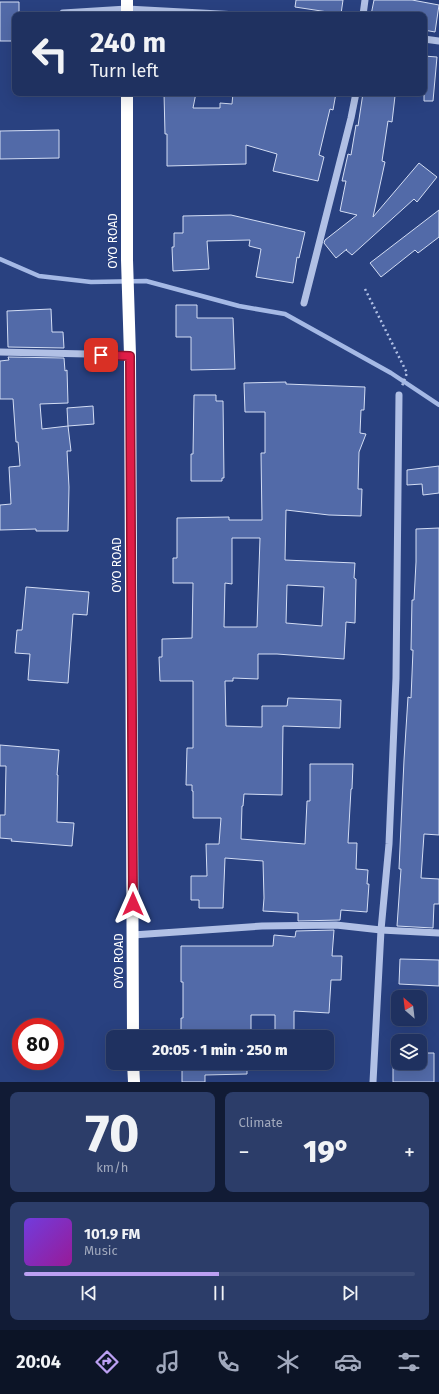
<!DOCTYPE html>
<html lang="en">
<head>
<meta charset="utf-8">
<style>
  body { margin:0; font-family:"Fira Sans",sans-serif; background:#2c3d69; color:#f1f3f6; height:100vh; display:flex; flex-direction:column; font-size:15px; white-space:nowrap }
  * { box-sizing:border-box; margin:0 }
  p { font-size:13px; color:#a1a9bd }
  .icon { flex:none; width:22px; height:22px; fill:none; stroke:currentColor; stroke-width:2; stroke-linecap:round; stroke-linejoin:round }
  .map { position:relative; height:1082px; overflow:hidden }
  .panel { display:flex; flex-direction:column; gap:10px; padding:10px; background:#111b35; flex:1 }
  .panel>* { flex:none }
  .guide { position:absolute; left:12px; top:12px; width:415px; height:84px; border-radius:8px; box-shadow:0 4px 16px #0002,0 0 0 1px #3c4c75; background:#1f3160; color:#f1f3f6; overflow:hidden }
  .needle { width:26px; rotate:332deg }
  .tools { position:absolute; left:391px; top:990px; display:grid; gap:8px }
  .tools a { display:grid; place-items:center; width:36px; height:36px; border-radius:8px; background:#1f3160; box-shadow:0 4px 16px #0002,0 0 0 1px #3c4c75; font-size:20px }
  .speed { position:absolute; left:12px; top:1018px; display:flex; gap:8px; font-size:20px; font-weight:700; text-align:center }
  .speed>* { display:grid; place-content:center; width:52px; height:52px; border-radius:50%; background:#1f3160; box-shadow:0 4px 16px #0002,0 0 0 1px #3c4c75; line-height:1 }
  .speed .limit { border:6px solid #d22; background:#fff; color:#111 }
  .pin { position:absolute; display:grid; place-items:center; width:34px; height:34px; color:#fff; margin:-17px; border-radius:8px; box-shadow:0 2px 6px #0006 }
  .me { position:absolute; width:44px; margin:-22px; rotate:0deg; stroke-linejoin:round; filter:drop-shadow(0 0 3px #0008) }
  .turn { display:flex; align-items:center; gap:14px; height:84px; padding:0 12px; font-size:18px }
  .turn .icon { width:52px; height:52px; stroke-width:2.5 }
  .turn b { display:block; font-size:28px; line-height:34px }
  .big { font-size:30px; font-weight:800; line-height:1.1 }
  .panel .card { flex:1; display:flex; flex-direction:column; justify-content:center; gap:6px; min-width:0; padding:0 14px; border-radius:8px; background:#2c3d69 }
  .panel .dial { align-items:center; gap:0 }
  .dial b { font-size:52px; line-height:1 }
  .song { display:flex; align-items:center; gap:12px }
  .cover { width:48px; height:48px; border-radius:6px; background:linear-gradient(135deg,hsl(260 70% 55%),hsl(300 70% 35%)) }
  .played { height:4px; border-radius:2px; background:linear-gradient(90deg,#bca0f2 50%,#3c4c75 50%) }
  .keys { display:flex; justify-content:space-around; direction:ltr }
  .heat { display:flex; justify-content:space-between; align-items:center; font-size:22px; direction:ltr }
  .panel .tiles { flex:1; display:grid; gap:10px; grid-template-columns:1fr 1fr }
  .card:last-child { grid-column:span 2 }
  .trip { position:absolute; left:106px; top:1030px; width:228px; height:40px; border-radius:8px; background:#1f3160; box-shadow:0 4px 16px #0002,0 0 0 1px #3c4c75; font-weight:800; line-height:40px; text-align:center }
  .dock { display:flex; height:64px; justify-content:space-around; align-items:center; background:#0c1426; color:#a1a9bd }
  .dock .icon { width:28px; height:28px }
  .dock .active { color:#bca0f2 }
  .dock b { font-size:18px; color:#f1f3f6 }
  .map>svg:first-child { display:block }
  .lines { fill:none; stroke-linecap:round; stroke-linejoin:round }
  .stream { stroke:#a5b9e5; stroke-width:4.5 }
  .building { fill:#526aa8; stroke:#d3ddf4; fill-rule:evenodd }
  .path { stroke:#b1c0e5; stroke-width:2.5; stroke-dasharray:2 3; stroke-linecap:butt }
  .minor { stroke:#b1c0e5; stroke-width:7 }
  .highway { stroke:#fff; stroke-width:12 }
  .route-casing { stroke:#92132f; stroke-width:10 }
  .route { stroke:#e11d48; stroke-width:7 }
  .labels { text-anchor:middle; stroke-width:3.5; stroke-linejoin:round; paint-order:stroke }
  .street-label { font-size:12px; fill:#fff; stroke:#294180 }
</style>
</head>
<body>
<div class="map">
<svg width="439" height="1082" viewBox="0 0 439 1082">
  <rect width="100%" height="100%" fill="#294180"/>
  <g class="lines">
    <polyline class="stream" points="0,259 39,276 91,282 146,281 239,306 285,314 391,373 439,405"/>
  </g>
  <g class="building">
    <polygon points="296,0 343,0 341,14 295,7"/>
    <polygon points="374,0 412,0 439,5 435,32 424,30 424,15 371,15"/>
    <polygon points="0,2 19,2 19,15 15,15 15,41 0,41"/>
    <polygon points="424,56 437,57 433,101 424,101"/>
    <polygon points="164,93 196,93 193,108 220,108 220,103 232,104 233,93 336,93 333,110 330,109 319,155 324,157 318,181 273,171 277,154 246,145 246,164 167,166 167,134 165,134"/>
    <polygon points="363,93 395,96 392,122 388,121 382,161 385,162 373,217 419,163 437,177 417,202 414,199 352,255 346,250 347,249 336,258 324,243 325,240 357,215 340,211 346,181 342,181 348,154 351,155 356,125 358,126"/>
    <polygon points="59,130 59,158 0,159 0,131"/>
    <polygon points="439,210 439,237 418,253 415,250 381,277 370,263"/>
    <polygon points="231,215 305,232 299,258 297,257 293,283 256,277 261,249 249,246 250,240 207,241 209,269 173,271 172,247 174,247 174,233 183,233 183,216"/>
    <polygon points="176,305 197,305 197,318 233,318 235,369 191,370 191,337 176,337"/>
    <polygon points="51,309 52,332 63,332 64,348 8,347 7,311"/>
    <polygon points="8,357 64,358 65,371 67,370 68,403 40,404 42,429 68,426 71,451 67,451 69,487 68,531 36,531 36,529 0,530 0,505 11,504 9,467 20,466 18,442 16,442 13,399 0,399 0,361 9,360"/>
    <path d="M286,382V384L365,387L364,410H361L360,433L366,434L359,452L358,489H362L361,516L329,515L286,510L285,560L355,563L354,578L356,579L355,623L346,622L344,659L277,654H258V679L233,678V681H225L226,726L262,727V706H287L288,698L341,700L340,728L283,726L282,795L244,794L243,806H242L241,839L305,844L307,801H310V764H353L352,789H351L348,843H357L356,869L368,870L367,884H369L367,912L341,910L340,920L298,921V913L263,911L264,898L263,861L225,858L223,908H199V900H191V876H207L206,844H219L221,818H193V791H192V785H186L187,748H193V681H160L159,657H162V639L192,638L193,583H173V558H177V518L229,517V520H262L261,453H265V412H245L244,383ZM232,538H260L257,627H224L225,583L232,584ZM287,585L324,587L322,626L286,623Z"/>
    <polygon points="194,395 216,395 216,401 223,401 224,478 222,478 222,481 191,481 191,454 193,454"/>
    <polygon points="93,406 94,424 68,426 67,408"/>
    <polygon points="439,466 439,493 423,495 422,484 407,485 407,470"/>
    <polygon points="439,528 439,835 424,834 421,878 439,879 439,904 434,904 433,928 397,926 401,869 399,869 404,760 408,697 411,698 413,650 411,650 412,600 414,600 416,562 416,529"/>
    <polygon points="26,587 89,592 87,615 73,614 68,683 28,680 30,654 15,653 17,630 22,630"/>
    <polygon points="0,745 59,750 57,775 58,775 57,822 74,823 72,846 11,841 12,839 0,838 0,815 5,815 6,766 0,766"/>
    <polygon points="334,930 332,956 342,956 341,980 331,980 329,1013 294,1011 294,1037 275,1037 275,1015 251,1015 251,1037 181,1037 181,1018 183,1018 183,982 181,982 181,946 273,946 274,935 295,937 296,931"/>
    <polygon points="400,959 439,960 439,986 399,984"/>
    <polygon points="393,1053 398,1053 398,1063 420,1063 420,1053 434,1053 434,1082 393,1082"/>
    <polygon points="182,1063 247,1063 247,1074 205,1075 205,1082 182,1082"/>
  </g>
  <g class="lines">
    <polyline class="path" points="365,289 407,373 402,386"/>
    <g class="minor">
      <polyline points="63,13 127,9 238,15"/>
      <polyline points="363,15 365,0"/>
      <polyline points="424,39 439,41"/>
      <polyline points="304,303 351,118 356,93"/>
      <polyline points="0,352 130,355"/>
      <polyline points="133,935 262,926 336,925 381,930 439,933"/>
      <polyline points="373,1082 381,930 389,844 396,678 399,395"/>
    </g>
    <g class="highway">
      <polyline points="127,15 127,0"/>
      <polyline points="127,93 127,260 130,355 133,1037"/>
      <polyline points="133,1063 134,1082"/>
    </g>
  </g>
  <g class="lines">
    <g class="route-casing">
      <polyline id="route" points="101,355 130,356 133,904"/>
    </g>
    <use href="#route" class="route"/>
  </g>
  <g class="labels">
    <g class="street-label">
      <text transform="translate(113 241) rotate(-90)" y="4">OYO ROAD</text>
      <text transform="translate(117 565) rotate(-90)" y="4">OYO ROAD</text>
      <text transform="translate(119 961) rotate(-90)" y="4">OYO ROAD</text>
    </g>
  </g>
</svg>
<div class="tools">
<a><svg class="needle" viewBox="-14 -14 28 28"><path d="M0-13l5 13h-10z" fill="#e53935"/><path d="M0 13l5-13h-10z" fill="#a1a9bd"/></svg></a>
<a><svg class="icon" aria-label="layers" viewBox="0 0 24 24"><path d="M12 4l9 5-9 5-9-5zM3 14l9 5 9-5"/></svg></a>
</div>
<div class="speed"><div class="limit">80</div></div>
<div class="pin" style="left:101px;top:355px;background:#d93025"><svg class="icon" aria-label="arrive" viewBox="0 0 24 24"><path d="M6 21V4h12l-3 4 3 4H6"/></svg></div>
<svg class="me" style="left:133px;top:904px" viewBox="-20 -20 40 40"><path d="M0-17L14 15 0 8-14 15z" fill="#e11d48" stroke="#fff" stroke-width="4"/></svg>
<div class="trip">20:05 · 1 min · 250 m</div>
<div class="guide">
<div class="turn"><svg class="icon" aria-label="left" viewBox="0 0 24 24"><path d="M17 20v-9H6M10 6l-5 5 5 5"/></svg><div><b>240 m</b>Turn left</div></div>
</div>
</div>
<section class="panel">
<div class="tiles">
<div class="card dial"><b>70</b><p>km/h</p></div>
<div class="card"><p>Climate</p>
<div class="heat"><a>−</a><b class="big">19°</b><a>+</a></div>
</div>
<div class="card">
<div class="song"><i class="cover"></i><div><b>101.9 FM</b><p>Music</p></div></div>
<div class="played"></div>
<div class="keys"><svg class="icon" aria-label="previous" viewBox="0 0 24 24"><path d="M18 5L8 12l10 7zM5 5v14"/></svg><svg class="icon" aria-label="pause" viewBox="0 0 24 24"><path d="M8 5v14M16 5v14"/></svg><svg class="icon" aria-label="next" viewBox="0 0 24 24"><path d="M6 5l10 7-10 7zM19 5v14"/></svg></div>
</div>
</div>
</section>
<nav class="dock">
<b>20:04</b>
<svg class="icon active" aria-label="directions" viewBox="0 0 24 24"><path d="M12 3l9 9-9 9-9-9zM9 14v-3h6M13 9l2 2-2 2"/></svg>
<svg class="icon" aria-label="music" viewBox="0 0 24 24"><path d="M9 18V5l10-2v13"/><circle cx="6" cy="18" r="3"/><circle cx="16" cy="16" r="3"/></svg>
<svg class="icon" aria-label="phone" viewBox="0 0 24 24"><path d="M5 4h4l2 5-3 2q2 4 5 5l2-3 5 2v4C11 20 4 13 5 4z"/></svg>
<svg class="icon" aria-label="climate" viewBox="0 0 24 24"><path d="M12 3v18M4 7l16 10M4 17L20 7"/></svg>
<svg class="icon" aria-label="car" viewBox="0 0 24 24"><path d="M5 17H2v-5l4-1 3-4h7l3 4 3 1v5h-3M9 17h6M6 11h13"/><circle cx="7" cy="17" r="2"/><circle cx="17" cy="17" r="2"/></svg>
<svg class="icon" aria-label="filters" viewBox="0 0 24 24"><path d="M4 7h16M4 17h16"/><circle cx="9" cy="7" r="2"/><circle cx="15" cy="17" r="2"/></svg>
</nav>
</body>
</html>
